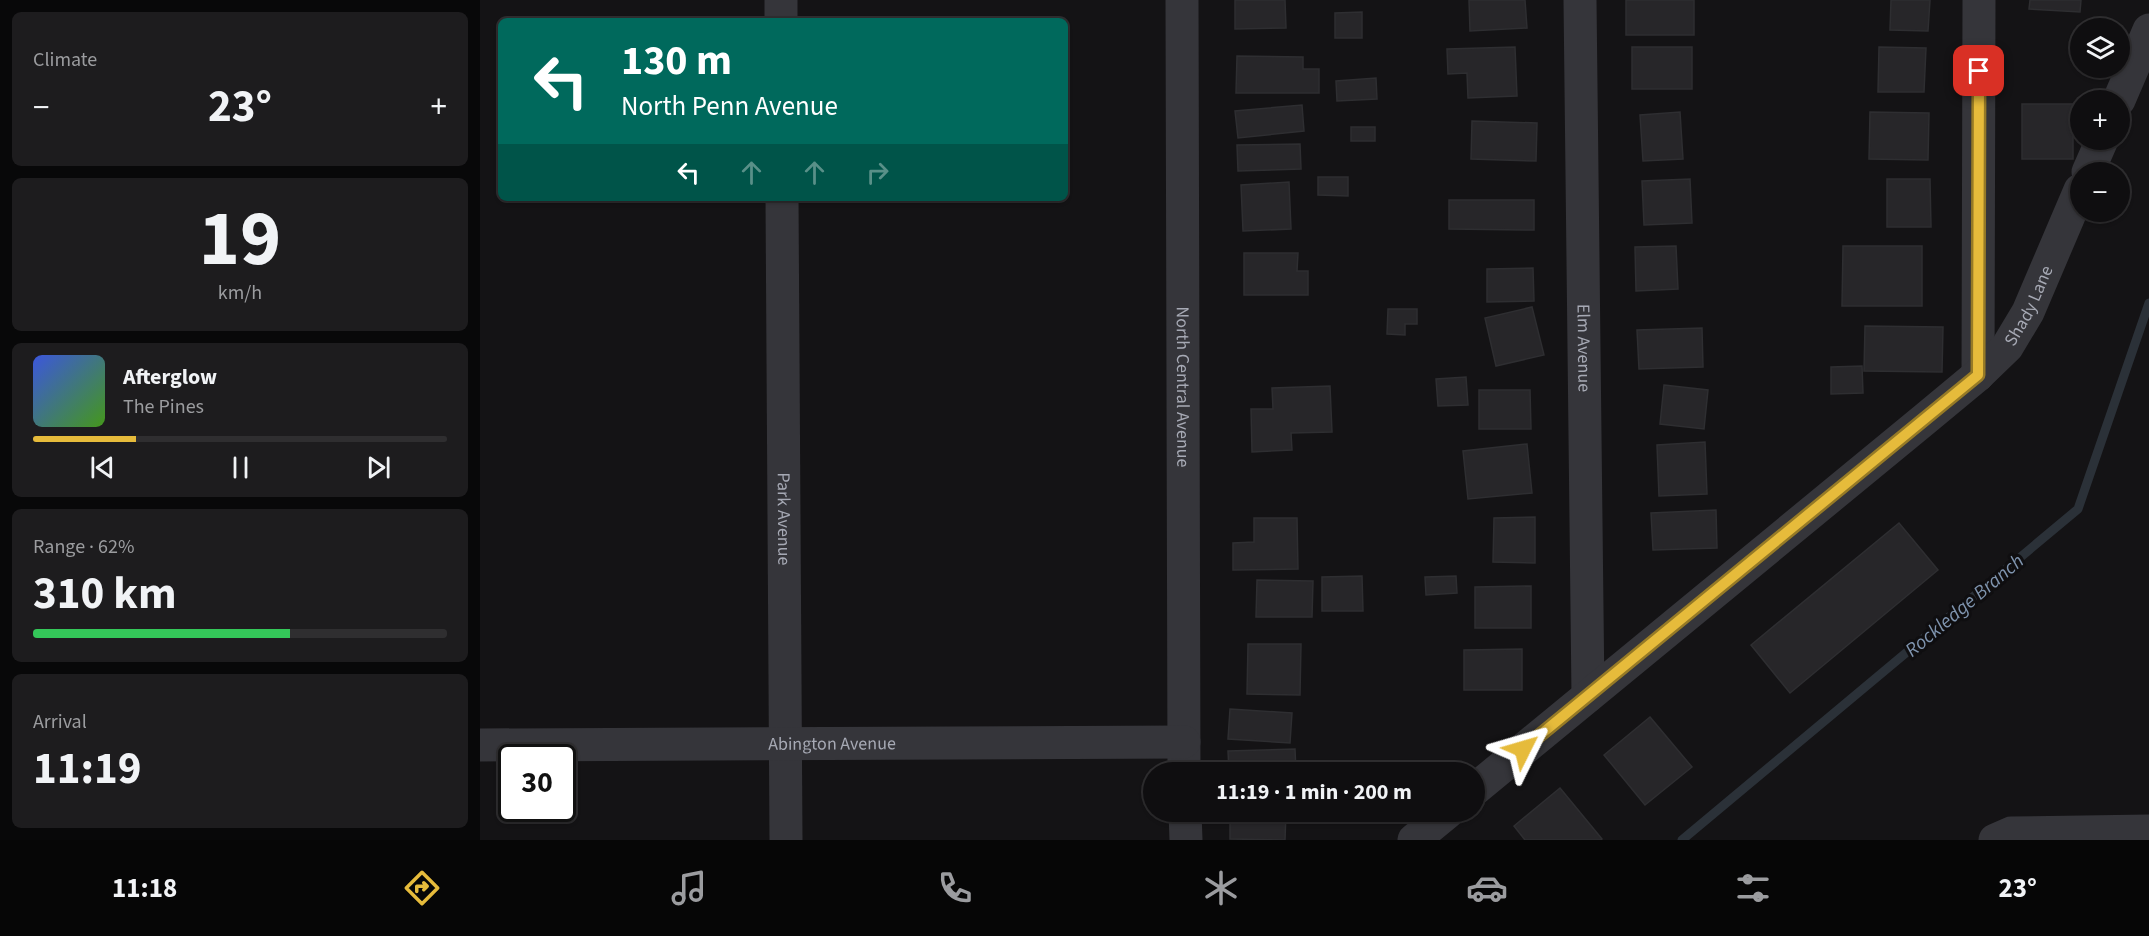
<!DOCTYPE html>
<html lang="en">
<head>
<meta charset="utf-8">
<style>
  body { margin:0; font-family:"Source Sans 3",sans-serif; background:#1d1c1e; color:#f1f3f6; height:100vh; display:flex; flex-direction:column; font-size:22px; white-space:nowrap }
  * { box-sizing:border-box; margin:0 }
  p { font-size:20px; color:#9b9c9f }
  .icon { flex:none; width:33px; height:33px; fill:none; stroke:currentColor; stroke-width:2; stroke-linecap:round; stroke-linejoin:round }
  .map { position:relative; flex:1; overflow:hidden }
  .panel { display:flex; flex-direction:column; gap:12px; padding:12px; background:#080809; width:480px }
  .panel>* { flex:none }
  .banner { position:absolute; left:18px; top:18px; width:570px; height:183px; border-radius:9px; box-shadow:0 2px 4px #0004,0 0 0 2px #2f2e30; background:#00695c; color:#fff; overflow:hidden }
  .fabs { position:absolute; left:1590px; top:18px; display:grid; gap:12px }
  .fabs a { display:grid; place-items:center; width:60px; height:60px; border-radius:50%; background:#0f0e10; box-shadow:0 2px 4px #0004,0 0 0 2px #2f2e30; font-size:30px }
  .speed { position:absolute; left:18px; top:744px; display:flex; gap:12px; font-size:30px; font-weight:700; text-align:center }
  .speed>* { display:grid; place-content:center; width:78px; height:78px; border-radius:50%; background:#0f0e10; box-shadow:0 2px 4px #0004,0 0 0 2px #2f2e30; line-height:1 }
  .speed .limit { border:3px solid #111; border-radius:9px; background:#fff; color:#111 }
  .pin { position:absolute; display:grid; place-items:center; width:51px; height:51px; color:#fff; margin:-26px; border-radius:12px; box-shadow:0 3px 9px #0006 }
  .me { position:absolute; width:66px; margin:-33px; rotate:50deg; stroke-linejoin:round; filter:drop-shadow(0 0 4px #0008) }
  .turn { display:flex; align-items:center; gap:21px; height:126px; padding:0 24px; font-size:27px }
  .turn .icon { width:78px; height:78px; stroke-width:2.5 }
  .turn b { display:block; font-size:42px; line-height:51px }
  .lanes { display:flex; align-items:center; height:57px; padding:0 24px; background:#0003; justify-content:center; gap:30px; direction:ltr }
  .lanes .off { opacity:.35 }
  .big { font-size:45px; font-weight:700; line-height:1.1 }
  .panel .card { flex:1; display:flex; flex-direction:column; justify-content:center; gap:9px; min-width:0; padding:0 21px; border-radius:9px; background:#1d1c1e }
  .panel .dial { align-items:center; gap:0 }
  .dial b { font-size:78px; line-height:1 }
  .song { display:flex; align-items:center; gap:18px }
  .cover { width:72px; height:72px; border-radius:9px; background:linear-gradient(135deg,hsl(230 70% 55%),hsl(100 70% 35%)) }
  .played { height:6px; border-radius:3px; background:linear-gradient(90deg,#e6bb3b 25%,#2f2e30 25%) }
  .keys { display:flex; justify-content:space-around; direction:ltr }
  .heat { display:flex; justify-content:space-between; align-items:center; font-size:33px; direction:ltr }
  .charge { height:9px; border-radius:4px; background:linear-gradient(90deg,#34c759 62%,#2f2e30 0) }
  .trip { position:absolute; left:663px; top:762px; width:342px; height:60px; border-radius:30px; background:#0f0e10; box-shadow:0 2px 4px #0004,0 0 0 2px #2f2e30; font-weight:700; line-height:60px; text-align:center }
  .menu { display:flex; height:96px; justify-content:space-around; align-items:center; background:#060606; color:#9b9c9f }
  .menu .icon { width:42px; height:42px }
  .menu .current { color:#e6bb3b }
  .menu b { font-size:27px; color:#f1f3f6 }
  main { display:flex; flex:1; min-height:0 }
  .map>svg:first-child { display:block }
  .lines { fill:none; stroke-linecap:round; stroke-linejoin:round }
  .stream { stroke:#2b3138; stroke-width:9 }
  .building { fill:#272629; stroke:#2e2e31; stroke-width:1.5 }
  .minor { stroke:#35353a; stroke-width:33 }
  .route-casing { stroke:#967a26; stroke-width:15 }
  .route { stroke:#e6bb3b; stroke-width:10 }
  .labels { text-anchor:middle; stroke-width:6; stroke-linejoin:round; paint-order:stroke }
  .street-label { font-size:18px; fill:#a6a9b4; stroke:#0f0e10 }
  .water-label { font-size:20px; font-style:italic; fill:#7f94ae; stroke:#0f0e10 }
</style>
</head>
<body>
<main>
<section class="panel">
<div class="card"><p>Climate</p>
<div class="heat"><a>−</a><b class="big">23°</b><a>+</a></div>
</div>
<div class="card dial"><b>19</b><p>km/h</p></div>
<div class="card">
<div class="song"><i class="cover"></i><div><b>Afterglow</b><p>The Pines</p></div></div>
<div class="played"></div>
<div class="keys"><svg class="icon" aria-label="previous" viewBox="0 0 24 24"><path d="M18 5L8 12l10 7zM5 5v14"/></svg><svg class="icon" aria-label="pause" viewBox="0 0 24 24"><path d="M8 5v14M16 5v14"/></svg><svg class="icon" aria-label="next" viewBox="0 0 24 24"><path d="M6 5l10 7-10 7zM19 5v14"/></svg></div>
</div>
<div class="card"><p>Range · 62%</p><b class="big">310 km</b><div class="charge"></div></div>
<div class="card"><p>Arrival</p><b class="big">11:19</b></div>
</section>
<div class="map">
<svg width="1669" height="840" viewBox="0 0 1669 840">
  <rect width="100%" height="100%" fill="#141315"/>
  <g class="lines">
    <polyline class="stream" points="1202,840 1598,509 1669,303"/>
  </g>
  <g class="building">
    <polygon points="755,0 805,0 806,28 755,29"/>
    <polygon points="989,0 1045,0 1047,28 990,31"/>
    <rect x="1146" y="0" width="68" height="35"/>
    <polygon points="1411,0 1450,0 1448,31 1410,30"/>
    <polygon points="1550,0 1601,0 1600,12 1549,9"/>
    <polygon points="882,12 882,38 855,38 855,13"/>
    <polygon points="1035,47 1037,96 988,98 987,73 968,74 967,49"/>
    <rect x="1152" y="47" width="60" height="42"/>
    <polygon points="1399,47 1446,48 1444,92 1398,92"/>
    <polygon points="757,56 823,57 823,69 839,69 839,93 756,93"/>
    <polygon points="896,78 897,99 857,101 856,81"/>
    <rect x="1542" y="104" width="51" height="55"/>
    <polygon points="822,105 824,131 758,138 755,111"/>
    <polygon points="1200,112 1203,159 1163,161 1160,115"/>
    <polygon points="1390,112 1449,113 1448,160 1389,159"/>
    <polygon points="992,121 1057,123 1056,161 991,159"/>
    <rect x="871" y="127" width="24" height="14"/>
    <polygon points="820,144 821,169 758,171 757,145"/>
    <polygon points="838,177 868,177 868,196 838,195"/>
    <polygon points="1210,179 1212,223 1164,225 1162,181"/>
    <polygon points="1407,179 1450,179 1451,227 1407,227"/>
    <polygon points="809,182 811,229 763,231 761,185"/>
    <polygon points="969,200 1054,200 1054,230 969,229"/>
    <polygon points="1196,246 1198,289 1156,291 1155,247"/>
    <polygon points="1363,246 1442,246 1442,306 1362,306"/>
    <polygon points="764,253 818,253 817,271 828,271 828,295 764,295"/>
    <polygon points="1053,268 1054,301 1007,302 1007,269"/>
    <polygon points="1052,307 1064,355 1016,366 1005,318"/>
    <polygon points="908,309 937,309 937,324 925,324 925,335 907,334"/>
    <polygon points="1385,326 1463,327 1462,372 1384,371"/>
    <polygon points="1222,328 1223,367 1159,369 1157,330"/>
    <polygon points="1382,366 1383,393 1351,394 1351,367"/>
    <polygon points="986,377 988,405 958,406 956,379"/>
    <polygon points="1184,385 1228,390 1224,429 1180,424"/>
    <polygon points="850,386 852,432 811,433 812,450 772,452 771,409 793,409 792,388"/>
    <polygon points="999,390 1050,390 1051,429 999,429"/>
    <polygon points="1225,442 1227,494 1179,496 1177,445"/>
    <polygon points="1047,444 1052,493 988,499 983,451"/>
    <polygon points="1236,510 1237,548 1173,550 1171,513"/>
    <polygon points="1055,517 1055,563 1013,562 1014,518"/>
    <polygon points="774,518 817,518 818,569 753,570 753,543 774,542"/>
    <polygon points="1419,523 1458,570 1310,693 1271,645"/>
    <polygon points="882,576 883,611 842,611 842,577"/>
    <polygon points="976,576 977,593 946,595 945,577"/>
    <polygon points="777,580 833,581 832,617 776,617"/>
    <polygon points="1051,586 1051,628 995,628 995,587"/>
    <polygon points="768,644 821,644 820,695 767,694"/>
    <polygon points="1042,649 1042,690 984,690 984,650"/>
    <polygon points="750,709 812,713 810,743 748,739"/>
    <polygon points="1170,717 1212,767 1165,805 1124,755"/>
    <polygon points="815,749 816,772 749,772 748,751"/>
    <polygon points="1080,788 1122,839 1121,840 1045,840 1034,826"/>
    <polygon points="750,812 806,812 805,840 750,839"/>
  </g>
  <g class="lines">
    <g class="minor">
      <polyline points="301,0 301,21"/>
      <path id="s1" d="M702,0L704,772"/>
      <path id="s2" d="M1100,0L1108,696"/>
      <polyline points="1639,100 1669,30"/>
      <polyline points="1608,172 1622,140"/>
      <path id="s3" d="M302,198L306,840"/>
      <polyline points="1498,375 1499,0"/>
      <path id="s4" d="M0,745L704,742"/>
      <path id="s5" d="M994,790L1445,419L1498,375L1527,347L1548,312L1600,190"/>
      <polyline points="705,812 706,840"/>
      <polyline points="934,840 968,812"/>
      <polyline points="1515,840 1531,833 1669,831"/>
    </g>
  </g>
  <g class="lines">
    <g class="route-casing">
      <polyline id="route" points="1043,749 1498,375 1499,71"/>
    </g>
    <use href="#route" class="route"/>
  </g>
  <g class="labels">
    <g class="street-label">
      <text dy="6" stroke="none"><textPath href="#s5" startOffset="740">Shady Lane</textPath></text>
      <text dy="6" stroke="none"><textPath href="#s2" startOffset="348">Elm Avenue</textPath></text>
      <text dy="6" stroke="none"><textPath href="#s1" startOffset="387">North Central Avenue</textPath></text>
      <text dy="6" stroke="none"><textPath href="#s3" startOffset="321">Park Avenue</textPath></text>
      <text dy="6" stroke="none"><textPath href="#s4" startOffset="352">Abington Avenue</textPath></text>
    </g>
    <g class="water-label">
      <text transform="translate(1484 605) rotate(-40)" y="7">Rockledge Branch</text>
    </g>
  </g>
</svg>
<div class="fabs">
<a><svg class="icon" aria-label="layers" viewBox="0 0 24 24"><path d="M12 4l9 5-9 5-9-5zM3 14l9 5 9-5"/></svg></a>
<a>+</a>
<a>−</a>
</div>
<div class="speed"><div class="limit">30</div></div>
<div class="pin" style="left:1499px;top:71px;background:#d93025"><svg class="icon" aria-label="arrive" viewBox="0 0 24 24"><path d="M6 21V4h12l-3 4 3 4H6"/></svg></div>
<svg class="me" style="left:1043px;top:749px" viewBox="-20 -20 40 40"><path d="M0-17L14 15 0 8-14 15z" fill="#e6bb3b" stroke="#fff" stroke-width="4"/></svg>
<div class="trip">11:19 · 1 min · 200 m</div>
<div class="banner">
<div class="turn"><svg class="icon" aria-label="left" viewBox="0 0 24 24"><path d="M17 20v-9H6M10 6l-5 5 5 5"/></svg><div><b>130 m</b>North Penn Avenue</div></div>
<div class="lanes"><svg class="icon" aria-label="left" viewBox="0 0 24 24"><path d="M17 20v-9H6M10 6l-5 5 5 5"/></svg><svg class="icon off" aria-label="ahead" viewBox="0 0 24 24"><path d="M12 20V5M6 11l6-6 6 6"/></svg><svg class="icon off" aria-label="ahead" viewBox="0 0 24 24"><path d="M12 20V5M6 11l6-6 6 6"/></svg><svg class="icon off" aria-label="right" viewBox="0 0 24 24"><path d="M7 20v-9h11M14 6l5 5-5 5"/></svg></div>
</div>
</div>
</main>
<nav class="menu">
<b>11:18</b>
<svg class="icon current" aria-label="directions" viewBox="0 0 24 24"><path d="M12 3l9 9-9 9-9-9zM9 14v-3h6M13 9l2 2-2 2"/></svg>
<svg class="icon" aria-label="music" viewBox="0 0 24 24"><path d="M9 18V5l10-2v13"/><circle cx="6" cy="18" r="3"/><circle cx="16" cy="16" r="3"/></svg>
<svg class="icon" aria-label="phone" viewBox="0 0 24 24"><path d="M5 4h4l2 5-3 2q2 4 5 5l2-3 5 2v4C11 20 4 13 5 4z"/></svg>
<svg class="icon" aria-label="climate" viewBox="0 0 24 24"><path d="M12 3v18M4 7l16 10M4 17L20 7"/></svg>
<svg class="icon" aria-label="car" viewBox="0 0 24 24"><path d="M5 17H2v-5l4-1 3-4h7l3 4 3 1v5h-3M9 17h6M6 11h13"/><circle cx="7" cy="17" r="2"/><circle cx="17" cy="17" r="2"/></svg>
<svg class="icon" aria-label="filters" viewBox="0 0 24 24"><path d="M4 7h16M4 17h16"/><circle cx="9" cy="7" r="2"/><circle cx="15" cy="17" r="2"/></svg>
<b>23°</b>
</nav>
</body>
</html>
